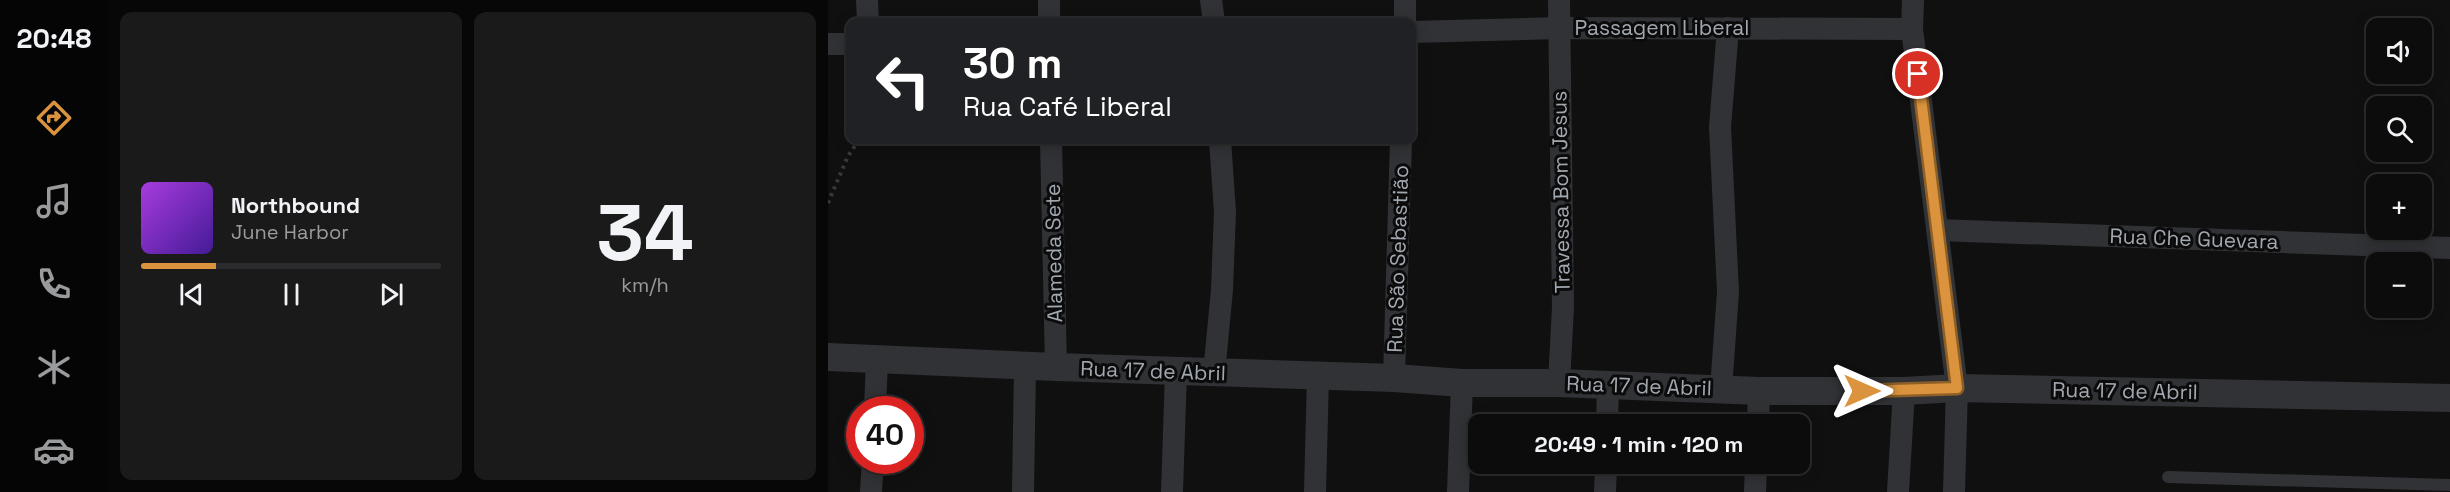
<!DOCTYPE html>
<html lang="pt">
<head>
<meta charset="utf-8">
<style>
  body { margin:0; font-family:"Space Grotesk",sans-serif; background:#1a1a1b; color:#f1f3f6; height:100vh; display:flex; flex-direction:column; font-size:22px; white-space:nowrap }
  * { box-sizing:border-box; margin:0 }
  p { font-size:20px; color:#9a9b9d }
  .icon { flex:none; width:33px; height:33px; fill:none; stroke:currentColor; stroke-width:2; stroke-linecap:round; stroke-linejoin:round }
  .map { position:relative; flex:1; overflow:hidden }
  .side { display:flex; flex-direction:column; gap:12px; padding:12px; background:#070707; width:720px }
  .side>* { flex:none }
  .hud { position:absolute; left:18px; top:18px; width:570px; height:126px; border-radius:12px; box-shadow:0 3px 15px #0003,0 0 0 2px #2c2c2e; background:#202124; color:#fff; overflow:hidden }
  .tools { position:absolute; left:1538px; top:18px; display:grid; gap:12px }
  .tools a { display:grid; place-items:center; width:66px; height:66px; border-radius:12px; background:#0c0c0d; box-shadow:0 3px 15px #0003,0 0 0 2px #2c2c2e; font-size:30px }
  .speed { position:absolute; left:18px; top:396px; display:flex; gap:12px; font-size:30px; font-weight:700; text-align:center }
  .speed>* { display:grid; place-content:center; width:78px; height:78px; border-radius:50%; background:#0c0c0d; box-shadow:0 3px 15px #0003,0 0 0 2px #2c2c2e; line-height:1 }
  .speed .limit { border:9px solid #d22; background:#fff; color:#111 }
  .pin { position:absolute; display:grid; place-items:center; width:51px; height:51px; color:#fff; margin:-26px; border:3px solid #fff; border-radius:50%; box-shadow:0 2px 6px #0007 }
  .me { position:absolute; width:66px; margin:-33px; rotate:90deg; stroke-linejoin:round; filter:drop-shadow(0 0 4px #0008) }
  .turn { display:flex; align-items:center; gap:21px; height:126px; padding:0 18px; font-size:27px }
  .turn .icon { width:78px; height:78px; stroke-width:2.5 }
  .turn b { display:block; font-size:42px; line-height:51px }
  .side .card { flex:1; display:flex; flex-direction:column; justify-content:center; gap:9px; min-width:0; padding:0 21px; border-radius:12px; background:#1a1a1b }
  .side .dial { align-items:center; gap:0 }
  .dial b { font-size:78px; line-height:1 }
  .song { display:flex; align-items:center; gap:18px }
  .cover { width:72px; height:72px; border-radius:9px; background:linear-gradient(135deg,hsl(280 70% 55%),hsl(260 70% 35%)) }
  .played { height:6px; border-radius:3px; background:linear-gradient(90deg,#db943d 25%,#2c2c2e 25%) }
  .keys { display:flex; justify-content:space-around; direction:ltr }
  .side .tiles { flex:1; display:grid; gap:12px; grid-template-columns:repeat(2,1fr) }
  .trip { position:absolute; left:640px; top:414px; width:342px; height:60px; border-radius:12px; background:#0c0c0d; box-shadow:0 3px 15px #0003,0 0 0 2px #2c2c2e; font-weight:700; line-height:60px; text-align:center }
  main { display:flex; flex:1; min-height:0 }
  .menu { display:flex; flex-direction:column; width:108px; justify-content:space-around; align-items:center; background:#050505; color:#9a9b9d }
  .menu .icon { width:42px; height:42px }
  .menu .active { color:#db943d }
  .menu b { font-size:27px; color:#f1f3f6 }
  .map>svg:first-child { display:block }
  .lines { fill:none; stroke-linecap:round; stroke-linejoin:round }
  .path { stroke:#37393c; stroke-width:4; stroke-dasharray:3 4.5; stroke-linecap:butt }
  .service { stroke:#313235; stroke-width:12 }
  .minor { stroke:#313235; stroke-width:22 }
  .tertiary { stroke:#313235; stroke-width:28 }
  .route-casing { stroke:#8e6028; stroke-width:15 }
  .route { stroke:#db943d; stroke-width:10 }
  .labels { text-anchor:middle; stroke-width:6; stroke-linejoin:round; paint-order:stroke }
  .street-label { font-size:21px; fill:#a2a8b0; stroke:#0b0b0c }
</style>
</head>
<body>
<main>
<nav class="menu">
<b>20:48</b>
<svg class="icon active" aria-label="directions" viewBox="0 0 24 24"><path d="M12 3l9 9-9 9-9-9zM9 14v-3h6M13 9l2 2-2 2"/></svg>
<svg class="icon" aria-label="music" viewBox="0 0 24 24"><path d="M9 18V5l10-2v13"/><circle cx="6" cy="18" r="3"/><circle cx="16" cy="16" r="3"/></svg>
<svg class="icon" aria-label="phone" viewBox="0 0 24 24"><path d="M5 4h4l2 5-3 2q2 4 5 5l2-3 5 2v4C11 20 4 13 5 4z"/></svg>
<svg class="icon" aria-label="climate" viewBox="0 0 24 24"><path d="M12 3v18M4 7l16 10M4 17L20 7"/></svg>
<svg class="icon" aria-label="car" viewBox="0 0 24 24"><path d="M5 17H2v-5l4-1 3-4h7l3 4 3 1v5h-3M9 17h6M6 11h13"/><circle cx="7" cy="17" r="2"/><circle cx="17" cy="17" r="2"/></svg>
</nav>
<section class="side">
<div class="tiles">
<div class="card">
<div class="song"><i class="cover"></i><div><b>Northbound</b><p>June Harbor</p></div></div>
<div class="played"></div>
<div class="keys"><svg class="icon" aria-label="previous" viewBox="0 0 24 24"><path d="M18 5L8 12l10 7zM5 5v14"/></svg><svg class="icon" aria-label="pause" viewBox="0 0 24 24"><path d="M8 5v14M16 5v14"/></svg><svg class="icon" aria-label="next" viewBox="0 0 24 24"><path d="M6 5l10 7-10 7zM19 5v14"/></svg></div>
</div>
<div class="card dial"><b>34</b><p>km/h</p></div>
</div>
</section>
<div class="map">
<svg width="1622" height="492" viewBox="0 0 1622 492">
  <rect width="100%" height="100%" fill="#101011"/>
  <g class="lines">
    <polyline class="path" points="0,203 20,156 31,140"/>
    <polyline class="service" points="1340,477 1622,485"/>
    <g class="minor">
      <polyline points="39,0 40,22"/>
      <polyline points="221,0 221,22"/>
      <polyline points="383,0 386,22"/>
      <polyline points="1085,0 1084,29 1129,388 1126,492"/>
      <polyline points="577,22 577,0"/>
      <polyline points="584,32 731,28 1084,29"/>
      <polyline points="0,44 22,44"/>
      <polyline points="223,140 228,367"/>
      <polyline points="1109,230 1622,248"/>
      <polyline points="386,373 394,290 397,212 392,140"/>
      <polyline points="566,378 573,140"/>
      <polyline points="731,383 735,307 731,0"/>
      <polyline points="893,389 900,292 892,127 900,28"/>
      <polyline points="47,410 49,359"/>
      <polyline points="779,424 780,386"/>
      <polyline points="930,424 931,391"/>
      <polyline points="43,492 45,460"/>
      <polyline points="195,492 197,366"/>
      <polyline points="344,492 348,372"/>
      <polyline points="487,492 490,376"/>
      <polyline points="630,492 634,383"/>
      <polyline points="777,492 778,464"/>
      <polyline points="927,492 928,464"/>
      <polyline points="1070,492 1076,391"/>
    </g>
    <polyline class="tertiary" points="0,357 228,367 566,378 634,383 731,383 931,391 1076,391 1129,388 1622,398"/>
  </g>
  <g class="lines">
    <g class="route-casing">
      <polyline id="route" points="1034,391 1129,388 1090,74"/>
    </g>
    <use href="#route" class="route"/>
  </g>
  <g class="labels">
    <g class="street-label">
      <text x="834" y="35">Passagem Liberal</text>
      <text transform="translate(733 192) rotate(-91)" y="7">Travessa Bom Jesus</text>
      <text transform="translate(1366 239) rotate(2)" y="7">Rua Che Guevara</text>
      <text transform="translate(226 253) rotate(-91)" y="7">Alameda Sete</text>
      <text transform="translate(570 259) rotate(-88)" y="7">Rua São Sebastião</text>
      <text transform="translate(325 371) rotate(2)" y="7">Rua 17 de Abril</text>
      <text transform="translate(811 386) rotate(2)" y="7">Rua 17 de Abril</text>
      <text transform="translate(1297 391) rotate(1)" y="7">Rua 17 de Abril</text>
    </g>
  </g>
</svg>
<div class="tools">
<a><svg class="icon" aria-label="sound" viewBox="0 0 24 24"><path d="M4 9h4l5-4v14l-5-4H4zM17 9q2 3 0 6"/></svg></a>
<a><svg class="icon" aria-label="search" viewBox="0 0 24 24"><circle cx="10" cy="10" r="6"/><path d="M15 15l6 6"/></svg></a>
<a>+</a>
<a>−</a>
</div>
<div class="speed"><div class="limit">40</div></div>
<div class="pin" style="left:1090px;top:74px;background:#d93025"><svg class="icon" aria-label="arrive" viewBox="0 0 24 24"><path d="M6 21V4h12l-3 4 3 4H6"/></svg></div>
<svg class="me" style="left:1034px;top:391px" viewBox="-20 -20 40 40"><path d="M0-17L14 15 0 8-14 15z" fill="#db943d" stroke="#fff" stroke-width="4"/></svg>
<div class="trip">20:49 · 1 min · 120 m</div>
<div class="hud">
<div class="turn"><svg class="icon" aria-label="left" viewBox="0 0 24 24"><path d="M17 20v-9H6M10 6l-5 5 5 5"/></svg><div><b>30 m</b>Rua Café Liberal</div></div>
</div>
</div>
</main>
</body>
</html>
